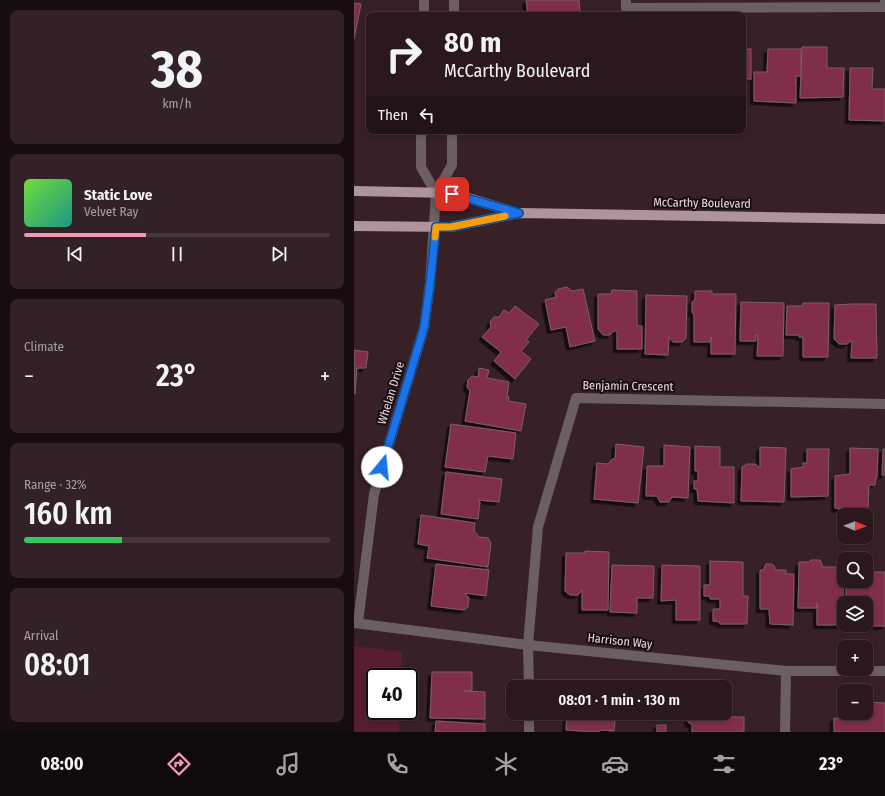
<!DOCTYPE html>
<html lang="en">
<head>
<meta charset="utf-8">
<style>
  body { margin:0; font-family:"Fira Sans Condensed",sans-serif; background:#322126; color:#f1f3f6; height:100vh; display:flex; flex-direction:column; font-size:15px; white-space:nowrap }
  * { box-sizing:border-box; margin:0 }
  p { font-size:13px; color:#a5a0a4 }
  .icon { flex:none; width:22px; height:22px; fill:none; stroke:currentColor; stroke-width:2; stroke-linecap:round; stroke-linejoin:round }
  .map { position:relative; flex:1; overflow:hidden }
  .side { display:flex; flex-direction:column; gap:10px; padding:10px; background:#170d10; width:354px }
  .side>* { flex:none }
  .guide { position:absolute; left:12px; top:12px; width:380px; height:122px; border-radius:8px; box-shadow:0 2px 6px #0003,0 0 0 1px #46373b; background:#2a181d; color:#f1f3f6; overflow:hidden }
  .needle { width:26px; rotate:91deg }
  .fabs { position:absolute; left:483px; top:508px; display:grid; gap:8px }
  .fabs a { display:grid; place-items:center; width:36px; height:36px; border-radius:8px; background:#2a181d; box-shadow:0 2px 6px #0003,0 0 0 1px #46373b; font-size:20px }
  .speed { position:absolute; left:12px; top:668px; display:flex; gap:8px; font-size:20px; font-weight:700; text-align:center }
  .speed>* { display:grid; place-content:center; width:52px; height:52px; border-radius:50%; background:#2a181d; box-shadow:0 2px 6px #0003,0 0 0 1px #46373b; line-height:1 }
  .speed .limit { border:2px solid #111; border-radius:6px; background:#fff; color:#111 }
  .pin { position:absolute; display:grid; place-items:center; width:34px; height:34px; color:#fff; margin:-17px; border-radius:8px; box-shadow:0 2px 6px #0006 }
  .me { position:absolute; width:44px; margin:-22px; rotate:17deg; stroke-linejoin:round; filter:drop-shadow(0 0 3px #0008) }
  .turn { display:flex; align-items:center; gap:14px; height:84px; padding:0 12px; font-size:18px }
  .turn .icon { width:52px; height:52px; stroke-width:2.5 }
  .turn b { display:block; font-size:28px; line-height:34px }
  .then { display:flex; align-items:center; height:38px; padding:0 12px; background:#0003; gap:8px; font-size:15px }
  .big { font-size:30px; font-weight:600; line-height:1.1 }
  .side .widget { flex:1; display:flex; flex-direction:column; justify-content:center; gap:6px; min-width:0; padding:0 14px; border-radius:8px; background:#322126 }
  .side .dial { align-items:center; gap:0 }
  .dial b { font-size:52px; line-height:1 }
  .song { display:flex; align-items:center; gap:12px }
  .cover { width:48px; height:48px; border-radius:6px; background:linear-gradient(135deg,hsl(100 70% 55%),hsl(170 70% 35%)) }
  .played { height:4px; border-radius:2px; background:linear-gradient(90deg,#f19ab4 40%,#46373b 40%) }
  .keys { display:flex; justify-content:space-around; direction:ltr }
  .heat { display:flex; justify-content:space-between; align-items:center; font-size:22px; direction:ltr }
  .charge { height:6px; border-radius:3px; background:linear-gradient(90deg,#34c759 32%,#46373b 0) }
  .trip { position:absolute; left:152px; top:680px; width:226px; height:40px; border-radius:8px; background:#2a181d; box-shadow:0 2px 6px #0003,0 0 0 1px #46373b; font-weight:600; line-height:40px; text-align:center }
  .tabs { display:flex; height:64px; justify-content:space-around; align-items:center; background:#110a0c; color:#a5a0a4 }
  .tabs .icon { width:28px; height:28px }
  .tabs .on { color:#f19ab4 }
  .tabs b { font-size:18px; color:#f1f3f6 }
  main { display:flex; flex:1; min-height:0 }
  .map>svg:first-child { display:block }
  .park { fill:#591c33 }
  .building { fill:#802d4c; stroke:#7c5f67; filter:url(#shadow) }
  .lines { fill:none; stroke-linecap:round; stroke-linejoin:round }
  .minor { stroke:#6c5f62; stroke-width:10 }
  .major { stroke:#af949b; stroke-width:10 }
  .route-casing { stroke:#114b97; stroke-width:10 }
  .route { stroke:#1a73e8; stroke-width:7 }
  .slow { stroke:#f59e0b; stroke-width:7 }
  .labels { text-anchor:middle; stroke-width:4; stroke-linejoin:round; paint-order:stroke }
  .street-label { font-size:12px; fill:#ead9dd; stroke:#180e11 }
</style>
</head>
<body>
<main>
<section class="side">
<div class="widget dial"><b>38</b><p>km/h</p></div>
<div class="widget">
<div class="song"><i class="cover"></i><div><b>Static Love</b><p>Velvet Ray</p></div></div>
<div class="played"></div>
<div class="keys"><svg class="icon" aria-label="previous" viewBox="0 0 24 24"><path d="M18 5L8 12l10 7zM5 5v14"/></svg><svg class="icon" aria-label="pause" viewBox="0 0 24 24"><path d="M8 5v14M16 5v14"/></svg><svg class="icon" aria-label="next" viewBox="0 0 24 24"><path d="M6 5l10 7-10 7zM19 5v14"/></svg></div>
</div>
<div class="widget"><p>Climate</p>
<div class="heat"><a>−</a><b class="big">23°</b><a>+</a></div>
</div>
<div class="widget"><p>Range · 32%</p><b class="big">160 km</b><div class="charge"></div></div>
<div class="widget"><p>Arrival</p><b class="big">08:01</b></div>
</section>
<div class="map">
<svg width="531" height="732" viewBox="0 0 531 732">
  <defs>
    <filter id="shadow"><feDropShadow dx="-3.5" dy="3.5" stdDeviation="0" flood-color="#0009"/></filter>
  </defs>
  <rect width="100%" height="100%" fill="#382027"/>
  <polygon class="park" points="0,646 48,652 47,677 21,677 21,711 46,711 45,732 0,732"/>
  <g class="building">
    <polygon points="172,0 225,0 226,15 174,15"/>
    <polygon points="0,3 7,4 0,39"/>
    <polygon points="448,47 473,47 473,68 490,68 489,97 446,98"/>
    <rect x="389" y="49" width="8" height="30"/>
    <polygon points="414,49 447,49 447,76 442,76 442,103 400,101 400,72 413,72"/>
    <polygon points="496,68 519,68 518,89 531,89 531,121 495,120"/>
    <polygon points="213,287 218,291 229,289 241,341 216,347 212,327 197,330 191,300 202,297 201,293 204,289"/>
    <polygon points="258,290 283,291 283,326 288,326 288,349 263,349 263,331 260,331 256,335 249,335 244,329 244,294 257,294"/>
    <polygon points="341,291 358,291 358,294 382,294 381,354 357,354 357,337 356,342 340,342 340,315 338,312 338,302 341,299"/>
    <polygon points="292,295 333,296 332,338 328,342 319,342 315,337 314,355 291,354"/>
    <polygon points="387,302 430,303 429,356 403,356 404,335 402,335 402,341 386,341"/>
    <polygon points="449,303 475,303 474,357 449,357 449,337 445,337 445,335 432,335 433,306 449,306"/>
    <polygon points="498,304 522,304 523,358 497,358 498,340 493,344 485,344 480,339 481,305"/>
    <polygon points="161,306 185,324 172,340 175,342 167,351 177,359 161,379 140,361 147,352 128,337 137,327 136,322 140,317 145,317 150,310 155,313"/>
    <polygon points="0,350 14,352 12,368 3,368 1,394"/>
    <polygon points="125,368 135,370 133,378 155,382 153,397 155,397 154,401 172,404 167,431 111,421 116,391 113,387 114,380 118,376 124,377"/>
    <polygon points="97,424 162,433 159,459 134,456 131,472 91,467"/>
    <polygon points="262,444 290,447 284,503 240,499 243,463 254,464 258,459 261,459"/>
    <polygon points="310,445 336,447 334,498 318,497 315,502 306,502 303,496 292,496 293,466 310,466"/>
    <polygon points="341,446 366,447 366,467 380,467 380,503 344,501 343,489 340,489 340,481 344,481 344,471 341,471"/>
    <polygon points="406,447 432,448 430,502 387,501 388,467 393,464 401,464 406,468"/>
    <polygon points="496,448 524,449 523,477 522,477 521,485 515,485 514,509 501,509 499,511 481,508 481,476 496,474"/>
    <polygon points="453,449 475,449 474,496 437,497 437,469 449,467 449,463 453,463"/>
    <polygon points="529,449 531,449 531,475 528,475"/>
    <polygon points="92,472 148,479 145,502 124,500 126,502 124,519 87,514"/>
    <polygon points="67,515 121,523 120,531 125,537 134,538 137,543 134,567 73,558 75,546 64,544"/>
    <polygon points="231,551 255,552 254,610 228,610 228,590 224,595 216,595 211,591 212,553 231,553"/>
    <polygon points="457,560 466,560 469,567 490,567 488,625 463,625 463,603 463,608 444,608 445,562 455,562"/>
    <polygon points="356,561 389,562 389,596 394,596 393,624 366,624 366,622 359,621 359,609 366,609 366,599 356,599 356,596 350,596 350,585 356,585"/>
    <polygon points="82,564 135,570 132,596 111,593 115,598 114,607 110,610 77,606"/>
    <polygon points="412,564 418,564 421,567 421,570 432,570 432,574 440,574 439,625 416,624 415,609 406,609 406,570 409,570"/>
    <polygon points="258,565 300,566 299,598 283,598 283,613 256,612"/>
    <polygon points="308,565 346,566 346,620 322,620 322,600 307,601"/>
    <polygon points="512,572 531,572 531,626 509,626 512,625 512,603 492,603 492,581 512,581"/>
    <polygon points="78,672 118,672 118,691 110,691 131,692 131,719 76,718"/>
    <polygon points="512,702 531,703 531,732 480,732 480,718 495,719 495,713 512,713"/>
    <polygon points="371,709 375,709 375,717 390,717 390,732 338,732 338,725 334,722 334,713 371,713"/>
    <polygon points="213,713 262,713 260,731 247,730 244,732 212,730"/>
    <polygon points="82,721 131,724 131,732 81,732"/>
    <rect x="303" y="725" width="9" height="7"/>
  </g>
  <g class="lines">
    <g class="minor">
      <polyline points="272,0 272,8 531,7 531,0"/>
      <polyline points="70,15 70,0"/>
      <polyline points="100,15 100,0"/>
      <polyline points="67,131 67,167 82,193"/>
      <polyline points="0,623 174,645 432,671 531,671"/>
      <polyline points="4,623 20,494 70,328 76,284 82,193 98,165 98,131"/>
      <polyline points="175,687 174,645 184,527 222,398 531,404"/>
      <polyline points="175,732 175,713"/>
      <polyline points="431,732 432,671"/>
    </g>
    <g class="major">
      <polyline points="0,191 98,193 163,213"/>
      <polyline points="0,226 97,227 165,213 531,219"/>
    </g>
  </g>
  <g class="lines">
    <g class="route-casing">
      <polyline id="route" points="28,467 70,328 76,284 82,227 97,227 165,213 98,194"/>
    </g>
    <use href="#route" class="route"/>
    <polyline class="slow" points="81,237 82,227 97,227 151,216"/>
  </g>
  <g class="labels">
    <g class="street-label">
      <text transform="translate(348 203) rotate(1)" y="4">McCarthy Boulevard</text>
      <text transform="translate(274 386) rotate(1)" y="4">Benjamin Crescent</text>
      <text transform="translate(37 393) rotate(-73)" y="4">Whelan Drive</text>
      <text transform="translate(266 641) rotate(6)" y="4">Harrison Way</text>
    </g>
  </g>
</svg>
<div class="fabs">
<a><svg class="needle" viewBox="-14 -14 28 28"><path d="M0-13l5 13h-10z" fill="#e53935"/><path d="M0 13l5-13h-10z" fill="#a5a0a4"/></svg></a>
<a><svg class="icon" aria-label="search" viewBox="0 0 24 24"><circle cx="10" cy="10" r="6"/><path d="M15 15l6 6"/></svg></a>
<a><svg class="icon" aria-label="layers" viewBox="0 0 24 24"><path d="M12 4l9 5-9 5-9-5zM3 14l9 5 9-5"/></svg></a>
<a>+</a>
<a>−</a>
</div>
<div class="speed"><div class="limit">40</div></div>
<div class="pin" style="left:98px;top:194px;background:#d93025"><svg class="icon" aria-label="arrive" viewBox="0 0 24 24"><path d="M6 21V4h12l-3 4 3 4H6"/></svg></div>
<svg class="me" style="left:28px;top:467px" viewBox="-20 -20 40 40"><circle r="19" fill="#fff"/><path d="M0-13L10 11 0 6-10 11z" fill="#1a73e8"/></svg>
<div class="trip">08:01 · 1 min · 130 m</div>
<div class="guide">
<div class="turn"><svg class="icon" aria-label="right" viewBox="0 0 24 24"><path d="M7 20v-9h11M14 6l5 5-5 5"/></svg><div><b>80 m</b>McCarthy Boulevard</div></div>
<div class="then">Then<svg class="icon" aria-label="left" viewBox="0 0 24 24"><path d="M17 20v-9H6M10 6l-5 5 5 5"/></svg></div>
</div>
</div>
</main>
<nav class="tabs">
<b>08:00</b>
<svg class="icon on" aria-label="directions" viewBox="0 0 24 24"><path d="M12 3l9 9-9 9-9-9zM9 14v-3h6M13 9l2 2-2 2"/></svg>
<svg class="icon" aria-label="music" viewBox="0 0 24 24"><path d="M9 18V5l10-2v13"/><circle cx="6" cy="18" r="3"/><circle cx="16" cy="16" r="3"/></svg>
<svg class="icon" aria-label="phone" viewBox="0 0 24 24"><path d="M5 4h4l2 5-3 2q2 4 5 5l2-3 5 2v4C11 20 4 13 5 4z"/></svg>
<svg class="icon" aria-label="climate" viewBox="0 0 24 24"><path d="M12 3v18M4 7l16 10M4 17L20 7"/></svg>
<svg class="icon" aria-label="car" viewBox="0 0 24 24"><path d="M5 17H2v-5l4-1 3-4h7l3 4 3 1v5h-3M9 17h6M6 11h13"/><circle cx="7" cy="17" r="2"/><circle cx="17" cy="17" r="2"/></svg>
<svg class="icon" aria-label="filters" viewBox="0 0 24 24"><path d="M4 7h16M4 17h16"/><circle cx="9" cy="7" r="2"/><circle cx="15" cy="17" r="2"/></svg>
<b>23°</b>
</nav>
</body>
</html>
